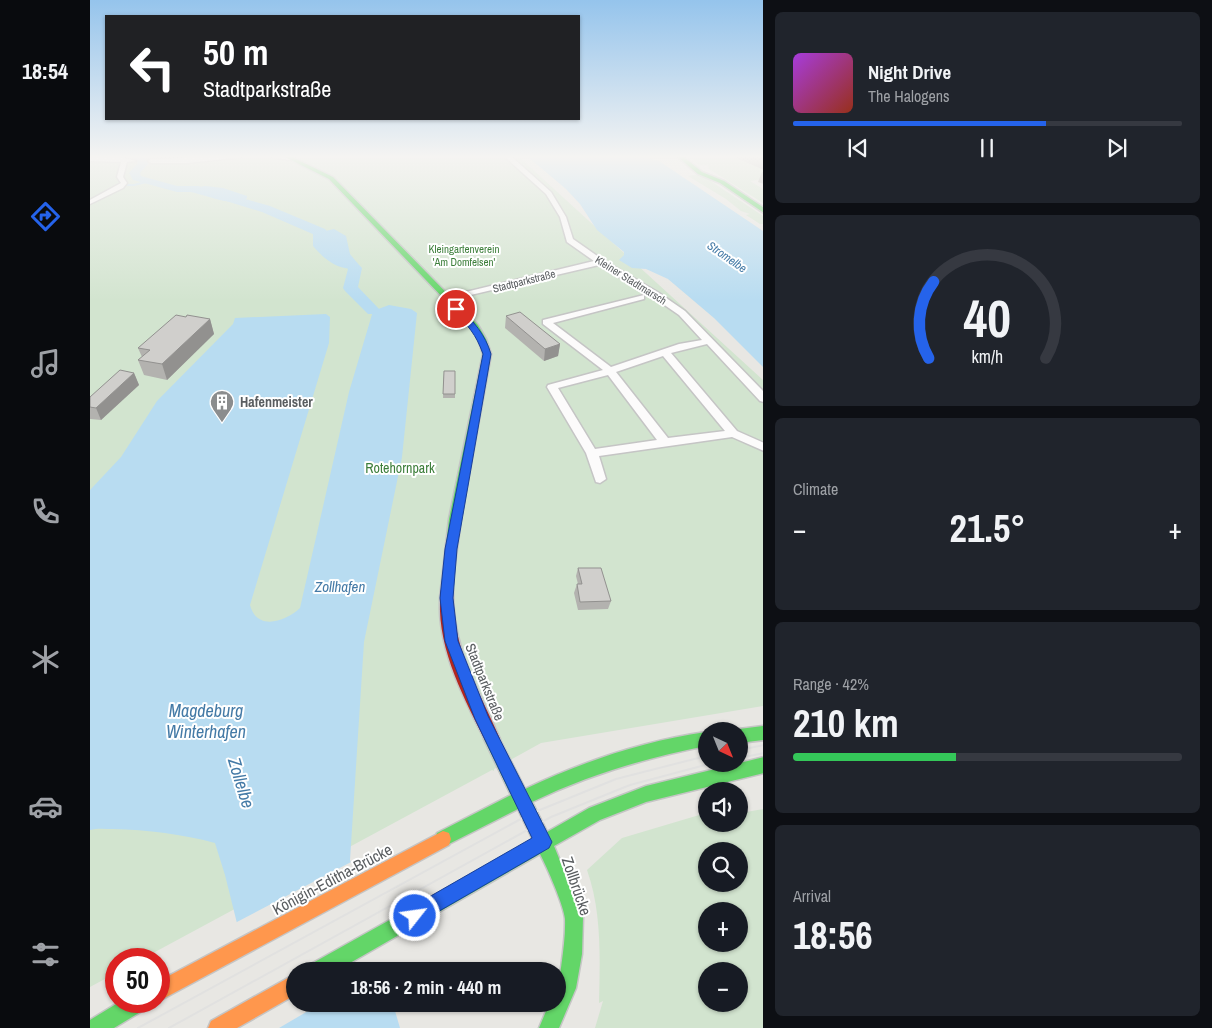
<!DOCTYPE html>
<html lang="en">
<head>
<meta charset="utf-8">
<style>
  body { margin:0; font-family:"Archivo Narrow",sans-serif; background:#20242c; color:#f1f3f6; height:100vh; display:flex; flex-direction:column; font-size:19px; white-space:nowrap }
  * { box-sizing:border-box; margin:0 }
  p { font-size:16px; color:#9ea1a6 }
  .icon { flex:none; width:28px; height:28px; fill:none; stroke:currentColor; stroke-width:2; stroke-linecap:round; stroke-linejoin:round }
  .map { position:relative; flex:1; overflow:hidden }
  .side { display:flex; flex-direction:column; gap:12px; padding:12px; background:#0d0f14; width:449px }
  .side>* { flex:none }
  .top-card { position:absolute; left:15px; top:15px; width:475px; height:105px; border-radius:0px; box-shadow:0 1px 4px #0004; background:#202124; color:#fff; overflow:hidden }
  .needle { width:32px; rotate:137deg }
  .tools { position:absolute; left:608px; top:722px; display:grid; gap:10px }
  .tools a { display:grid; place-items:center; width:50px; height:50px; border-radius:50%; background:#171b24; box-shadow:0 1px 4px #0004; font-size:25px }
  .speed { position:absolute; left:15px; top:948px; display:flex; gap:10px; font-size:25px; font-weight:700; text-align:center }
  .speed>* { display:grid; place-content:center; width:65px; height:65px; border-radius:50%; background:#171b24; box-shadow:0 1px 4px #0004; line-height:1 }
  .speed .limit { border:8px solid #d22; background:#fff; color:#111 }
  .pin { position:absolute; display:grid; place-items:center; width:42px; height:42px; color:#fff; margin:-21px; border:2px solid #fff; border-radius:50%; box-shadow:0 1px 5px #0007 }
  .me { position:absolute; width:55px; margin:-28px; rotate:60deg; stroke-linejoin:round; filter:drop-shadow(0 0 4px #0008) }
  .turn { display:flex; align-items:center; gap:18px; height:105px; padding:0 15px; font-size:22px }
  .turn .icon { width:65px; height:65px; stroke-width:2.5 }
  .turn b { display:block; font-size:35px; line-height:42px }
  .big { font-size:38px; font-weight:700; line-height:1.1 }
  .side .card { flex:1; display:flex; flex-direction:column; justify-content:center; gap:8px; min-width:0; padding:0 18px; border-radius:8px; background:#20242c }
  .side .dial { align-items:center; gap:0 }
  .dial svg { height:130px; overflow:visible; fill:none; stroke:#363941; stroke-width:7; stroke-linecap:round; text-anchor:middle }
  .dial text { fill:#f1f3f6; stroke:none }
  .song { display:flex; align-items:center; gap:15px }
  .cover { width:60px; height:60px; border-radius:8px; background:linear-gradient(135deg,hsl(280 70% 55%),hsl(10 70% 35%)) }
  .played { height:5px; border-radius:2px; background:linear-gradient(90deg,#2563eb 65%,#363941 65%) }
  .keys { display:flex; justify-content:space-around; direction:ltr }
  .heat { display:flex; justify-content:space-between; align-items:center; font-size:28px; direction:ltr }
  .charge { height:8px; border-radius:4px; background:linear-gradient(90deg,#34c759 42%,#363941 0) }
  .trip { position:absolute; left:196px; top:962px; width:280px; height:50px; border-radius:25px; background:#171b24; box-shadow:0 1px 4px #0004; font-weight:700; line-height:50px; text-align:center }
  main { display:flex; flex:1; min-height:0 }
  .tabs { display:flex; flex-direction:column; width:90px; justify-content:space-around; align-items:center; background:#090b0e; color:#9ea1a6 }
  .tabs .icon { width:35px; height:35px }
  .tabs .selected { color:#2563eb }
  .tabs b { font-size:22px; color:#f1f3f6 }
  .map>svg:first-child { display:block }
  .green { fill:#d2e4cf; fill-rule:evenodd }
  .water { fill:#b8dcf1 }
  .pier { fill:#e8e7e3 }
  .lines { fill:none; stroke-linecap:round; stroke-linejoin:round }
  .stream { stroke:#b8dcf1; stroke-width:2 }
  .river { fill:#b8dcf1; fill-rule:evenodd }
  .street-casing { stroke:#c5c5c5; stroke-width:3 }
  .fast-casing { stroke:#c5c5c5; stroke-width:3 }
  .slow-casing { stroke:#c5c5c5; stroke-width:3 }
  .jam-casing { stroke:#c5c5c5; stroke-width:3 }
  .street { fill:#fcfbfb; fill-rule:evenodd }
  .fast { fill:#63d668; fill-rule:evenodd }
  .slow { fill:#ff974d; fill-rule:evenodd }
  .jam { fill:#b3261e; fill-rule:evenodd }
  .tram { stroke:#e1e1e0; stroke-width:2 }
  .wall { fill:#b3b2af }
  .shaded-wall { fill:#92918f }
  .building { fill:#d0cfcc; stroke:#92918f }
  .route { fill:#2563eb; stroke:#184099 }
  .labels { text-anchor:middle; stroke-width:4; stroke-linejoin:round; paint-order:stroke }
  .far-park-label { font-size:11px; fill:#3c7e3a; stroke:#fff }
  .far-street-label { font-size:11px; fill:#595d60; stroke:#fff }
  .far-water-label { font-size:12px; font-style:italic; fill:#447aa6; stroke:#fff }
  .poi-label { font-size:14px; font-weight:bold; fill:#595d60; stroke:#fff; text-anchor:start }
  .park-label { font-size:14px; fill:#3c7e3a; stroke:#fff }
  .street-label { font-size:14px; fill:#595d60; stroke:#fff }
  .water-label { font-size:15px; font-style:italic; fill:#447aa6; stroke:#fff }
  .near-street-label { font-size:16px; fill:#595d60; stroke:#fff }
  .near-water-label { font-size:18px; font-style:italic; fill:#447aa6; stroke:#fff }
</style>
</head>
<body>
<main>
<nav class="tabs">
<b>18:54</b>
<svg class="icon selected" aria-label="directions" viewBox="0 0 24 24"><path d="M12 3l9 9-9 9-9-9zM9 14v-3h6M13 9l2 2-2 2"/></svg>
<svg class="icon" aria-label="music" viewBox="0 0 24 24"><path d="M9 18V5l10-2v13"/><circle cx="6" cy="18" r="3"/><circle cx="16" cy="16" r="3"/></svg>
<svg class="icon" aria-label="phone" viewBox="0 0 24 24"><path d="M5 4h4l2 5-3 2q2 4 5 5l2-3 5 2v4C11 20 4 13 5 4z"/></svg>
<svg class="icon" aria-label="climate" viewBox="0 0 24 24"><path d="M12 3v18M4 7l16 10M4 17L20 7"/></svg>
<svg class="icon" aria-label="car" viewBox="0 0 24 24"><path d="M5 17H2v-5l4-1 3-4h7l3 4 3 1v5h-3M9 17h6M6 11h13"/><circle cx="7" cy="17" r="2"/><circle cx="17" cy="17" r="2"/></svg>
<svg class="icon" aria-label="filters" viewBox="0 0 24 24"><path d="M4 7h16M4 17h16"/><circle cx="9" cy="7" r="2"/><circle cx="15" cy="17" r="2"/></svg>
</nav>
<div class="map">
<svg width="674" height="1028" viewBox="0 0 674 1028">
  <rect width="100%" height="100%" fill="#e8e7e3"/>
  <g class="green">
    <polygon points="0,157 429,157 673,380 673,706 451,743 404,769 404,771 402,770 52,959 26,959 26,973 0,987"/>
    <polygon points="599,157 646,158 673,168 673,179 660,181 673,189 673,203 619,169 618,165 609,165"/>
    <polygon points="610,174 673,216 673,224 670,224 656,215 660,214 651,211 636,199 598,176"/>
    <path d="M649,808L651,813L673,809V1028H505L513,1001L509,1003C510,959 512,912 497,870L532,838L616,813V824H649ZM649,851V884H616V851ZM649,911V944H616V911ZM616,971H649V1004H616Z"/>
  </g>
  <g class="water">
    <polygon points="438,157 555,157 569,161 673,231 673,367 624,318 578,279 556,269 542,268 529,260 534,255 534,252 507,230 490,204 476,189"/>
    <path d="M115,186L133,188L157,196V198C146,209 114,194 100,192L99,189Z"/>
    <path d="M244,229L256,236L260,254L268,264L265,268C248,271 233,258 223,246V234Z"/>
    <path d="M299,305L321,309L327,313L312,457L274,642L260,860L293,971H205V1004H303L310,1028H173L135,875L125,843C92,834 58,830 23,829C16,829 7,828 0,830V490L31,457L67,401L143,324L145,318L236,314L240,317L239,343L160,605C167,632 196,621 210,608L259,392L283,311Z"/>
  </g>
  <polygon class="pier" points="263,861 294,966 284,971 205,971 205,1004 230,1004 189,1028 171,1028 145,923"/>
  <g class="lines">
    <polyline class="stream" points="27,185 44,185 60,181"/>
    <polygon class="river" points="42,157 54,157 59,163 50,173 51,176 87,186 108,186 180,206 235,229 272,268 268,287 291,311 288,314 278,314 255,291 253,288 258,269 225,235 172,212 107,192 87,192 43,180 39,173 48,163"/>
    <g class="street-casing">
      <g id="street">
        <polygon points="0,157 35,158 46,161 37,162 33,177 37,183 33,188 0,204 0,200 31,183 27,177 31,162 0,161"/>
        <polygon points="123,157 152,157 97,163 61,163 58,161 61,159"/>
        <polygon points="182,157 201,157 202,158 199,160"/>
        <path d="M415,157H422L461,192L476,217L483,239L513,260L569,293L595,311L674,392V402L670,401L617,344L581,353L647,431L674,443V451L642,437L509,456L516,479L510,483L506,482L496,453L457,387L458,385L513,370L453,324V320L554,295V299L463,323L521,367L589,344L612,340L589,315L563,297L509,265L355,301V297L504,261L477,242L470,217L456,194ZM573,356L635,431L578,438L526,372ZM518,375L567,440L505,449L468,388Z"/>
      </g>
    </g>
    <g class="fast-casing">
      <g id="fast">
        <polygon points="195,157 202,157 243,177 388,325 396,339 401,354 371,519 361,593 357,594 353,593 351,589 359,519 393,354 388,339 382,328 239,179"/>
        <polygon points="588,157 594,157 612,172 634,181 674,208 674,213 630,183 608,174"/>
        <polygon points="674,726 674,740 649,743 649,731 644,731 649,729"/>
        <path d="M402,732L407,734L435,789C492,762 553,741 616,732V746C555,758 498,775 442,802L457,832L499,808L556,786L674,757V773L556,802L510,820L464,846L493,917L492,954L486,988L469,1028H449L459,1004H468C468,975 476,948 475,919C474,906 457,867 450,854L246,971H218L221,964L443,840L428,809L353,847L347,845L345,839L347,833L421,795L394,739L397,734Z"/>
        <polygon points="31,1001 60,1001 57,1008 24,1028 0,1028 0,1020"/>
      </g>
    </g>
    <g class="slow-casing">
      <g id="slow">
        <polygon points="353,831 359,833 361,839 359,845 69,1001 69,981"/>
        <polygon points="205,974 205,995 147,1028 118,1028 121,1021"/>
      </g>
    </g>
    <g class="jam-casing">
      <path id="jam" d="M357,584L361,585L363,589C362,650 387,685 410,739L407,744L402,746L397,744C375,700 348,651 350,601C350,595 350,590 353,585Z"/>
    </g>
    <use href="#street" class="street"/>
    <use href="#fast" class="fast"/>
    <use href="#slow" class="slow"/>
    <use href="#jam" class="jam"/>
    <g class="tram">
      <polyline points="649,750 674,745"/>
      <polyline points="649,758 674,753"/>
      <polyline points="48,1028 440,814 526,779 616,756"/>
      <polyline points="79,1028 461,817 540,785 619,764"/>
    </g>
  </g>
  <g class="wall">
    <polygon points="644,157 674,157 674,170"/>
    <polygon points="672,172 674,172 674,184 668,182"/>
    <polygon points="416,316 470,344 468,356 454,361 415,328"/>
    <polygon points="96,317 120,319 124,334 77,380 54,375 48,360 52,357 48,348"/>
    <polygon points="354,371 365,371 365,398 353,398"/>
    <polygon points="44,373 49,385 11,420 0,419 0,397"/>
    <polygon points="488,568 521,601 518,609 488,610 484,593 487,584 488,584 486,576"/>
  </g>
  <g class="shaded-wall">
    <polygon points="120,319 124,334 77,380 72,364"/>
    <polygon points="470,344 468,356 454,361 455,349"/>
    <polygon points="44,373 49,385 11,420 6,408"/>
  </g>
  <g class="building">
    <polygon points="430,312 470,344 455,349 416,316"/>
    <polygon points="86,315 96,317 97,315 120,319 72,364 48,360 60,350 48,348"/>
    <polygon points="30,370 44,373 6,408 0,407 0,397"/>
    <polygon points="354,371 365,371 365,394 353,394"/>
    <polygon points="488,568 511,568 521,601 490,602 487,584 492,584"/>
  </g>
  <linearGradient id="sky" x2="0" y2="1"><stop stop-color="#95c4ec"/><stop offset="0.52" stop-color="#f5f4f2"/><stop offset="1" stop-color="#f5f4f2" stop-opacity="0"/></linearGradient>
  <rect width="674" height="301" fill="url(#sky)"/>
  <path class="route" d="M364,307H369C384,322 395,334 401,354L367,549L363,598L368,641L398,716L462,842L459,848L325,925L318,922L315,916L318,909L442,838L385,719L355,641L350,598L355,549L393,354C386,334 378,326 364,311Z"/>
  <defs>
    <g id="building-pin" transform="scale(1.25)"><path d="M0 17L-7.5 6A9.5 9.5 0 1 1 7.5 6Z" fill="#8b8d8e" stroke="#fff"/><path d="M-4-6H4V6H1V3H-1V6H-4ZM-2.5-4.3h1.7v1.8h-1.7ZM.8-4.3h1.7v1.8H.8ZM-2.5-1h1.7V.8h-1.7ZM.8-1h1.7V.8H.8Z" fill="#fff"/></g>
  </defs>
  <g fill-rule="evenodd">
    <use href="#building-pin" x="132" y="402"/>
  </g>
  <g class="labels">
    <g class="far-park-label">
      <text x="374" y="253">Kleingartenverein<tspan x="374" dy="13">'Am Domfelsen'</tspan></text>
    </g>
    <g class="far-street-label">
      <text transform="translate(541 280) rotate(32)" y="4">Kleiner Stadtmarsch</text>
      <text transform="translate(434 281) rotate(-14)" y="4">Stadtparkstraße</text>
    </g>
    <g class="far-water-label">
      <text transform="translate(637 257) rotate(35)" y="4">Stromelbe</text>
    </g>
    <g class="poi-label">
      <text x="150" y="407">Hafenmeister</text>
    </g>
    <g class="park-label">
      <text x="310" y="473">Rotehornpark</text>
    </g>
    <g class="street-label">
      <text transform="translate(395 682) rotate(68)" y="5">Stadtparkstraße</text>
    </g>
    <g class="water-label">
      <text x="250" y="592">Zollhafen</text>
    </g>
    <g class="near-street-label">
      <text transform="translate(242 879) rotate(-28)" y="6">Königin-Editha-Brücke</text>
      <text transform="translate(487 886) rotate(71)" y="6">Zollbrücke</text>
    </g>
    <g class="near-water-label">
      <text x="116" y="717">Magdeburg<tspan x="116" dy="21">Winterhafen</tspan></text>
      <text transform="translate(151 783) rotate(73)" y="6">Zollelbe</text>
    </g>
  </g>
</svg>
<div class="tools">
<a><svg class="needle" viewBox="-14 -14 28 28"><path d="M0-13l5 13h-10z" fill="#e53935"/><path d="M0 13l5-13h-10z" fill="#9ea1a6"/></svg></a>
<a><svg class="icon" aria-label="sound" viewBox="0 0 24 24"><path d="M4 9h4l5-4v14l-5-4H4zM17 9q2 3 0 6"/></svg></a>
<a><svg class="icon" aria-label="search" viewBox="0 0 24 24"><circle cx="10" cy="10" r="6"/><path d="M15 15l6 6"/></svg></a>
<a>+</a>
<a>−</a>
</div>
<div class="speed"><div class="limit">50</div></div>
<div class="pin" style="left:366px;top:309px;background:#d93025"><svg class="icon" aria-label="arrive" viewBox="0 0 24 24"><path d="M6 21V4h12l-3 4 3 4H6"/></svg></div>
<svg class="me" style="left:325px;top:916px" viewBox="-20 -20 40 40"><circle r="17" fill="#2563eb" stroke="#fff" stroke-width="3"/><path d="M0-11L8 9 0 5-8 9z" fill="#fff"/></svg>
<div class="trip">18:56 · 2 min · 440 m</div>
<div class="top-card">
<div class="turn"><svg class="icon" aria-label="left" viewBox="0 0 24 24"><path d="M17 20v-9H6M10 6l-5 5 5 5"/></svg><div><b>50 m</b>Stadtparkstraße</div></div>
</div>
</div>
<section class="side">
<div class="card">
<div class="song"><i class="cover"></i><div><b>Night Drive</b><p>The Halogens</p></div></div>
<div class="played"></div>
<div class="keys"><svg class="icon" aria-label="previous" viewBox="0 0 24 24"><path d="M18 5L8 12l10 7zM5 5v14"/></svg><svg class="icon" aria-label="pause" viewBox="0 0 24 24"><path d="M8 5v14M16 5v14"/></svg><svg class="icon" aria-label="next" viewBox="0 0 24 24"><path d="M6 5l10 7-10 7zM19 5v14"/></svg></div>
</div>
<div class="card dial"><svg viewBox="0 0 100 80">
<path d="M14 69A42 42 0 1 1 86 69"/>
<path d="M14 69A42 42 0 0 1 17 22" stroke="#2563eb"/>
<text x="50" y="56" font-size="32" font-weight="700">40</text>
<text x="50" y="72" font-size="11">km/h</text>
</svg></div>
<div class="card"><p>Climate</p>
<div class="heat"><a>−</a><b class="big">21.5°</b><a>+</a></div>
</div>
<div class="card"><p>Range · 42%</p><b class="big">210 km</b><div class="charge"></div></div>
<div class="card"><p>Arrival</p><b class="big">18:56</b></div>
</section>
</main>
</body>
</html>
